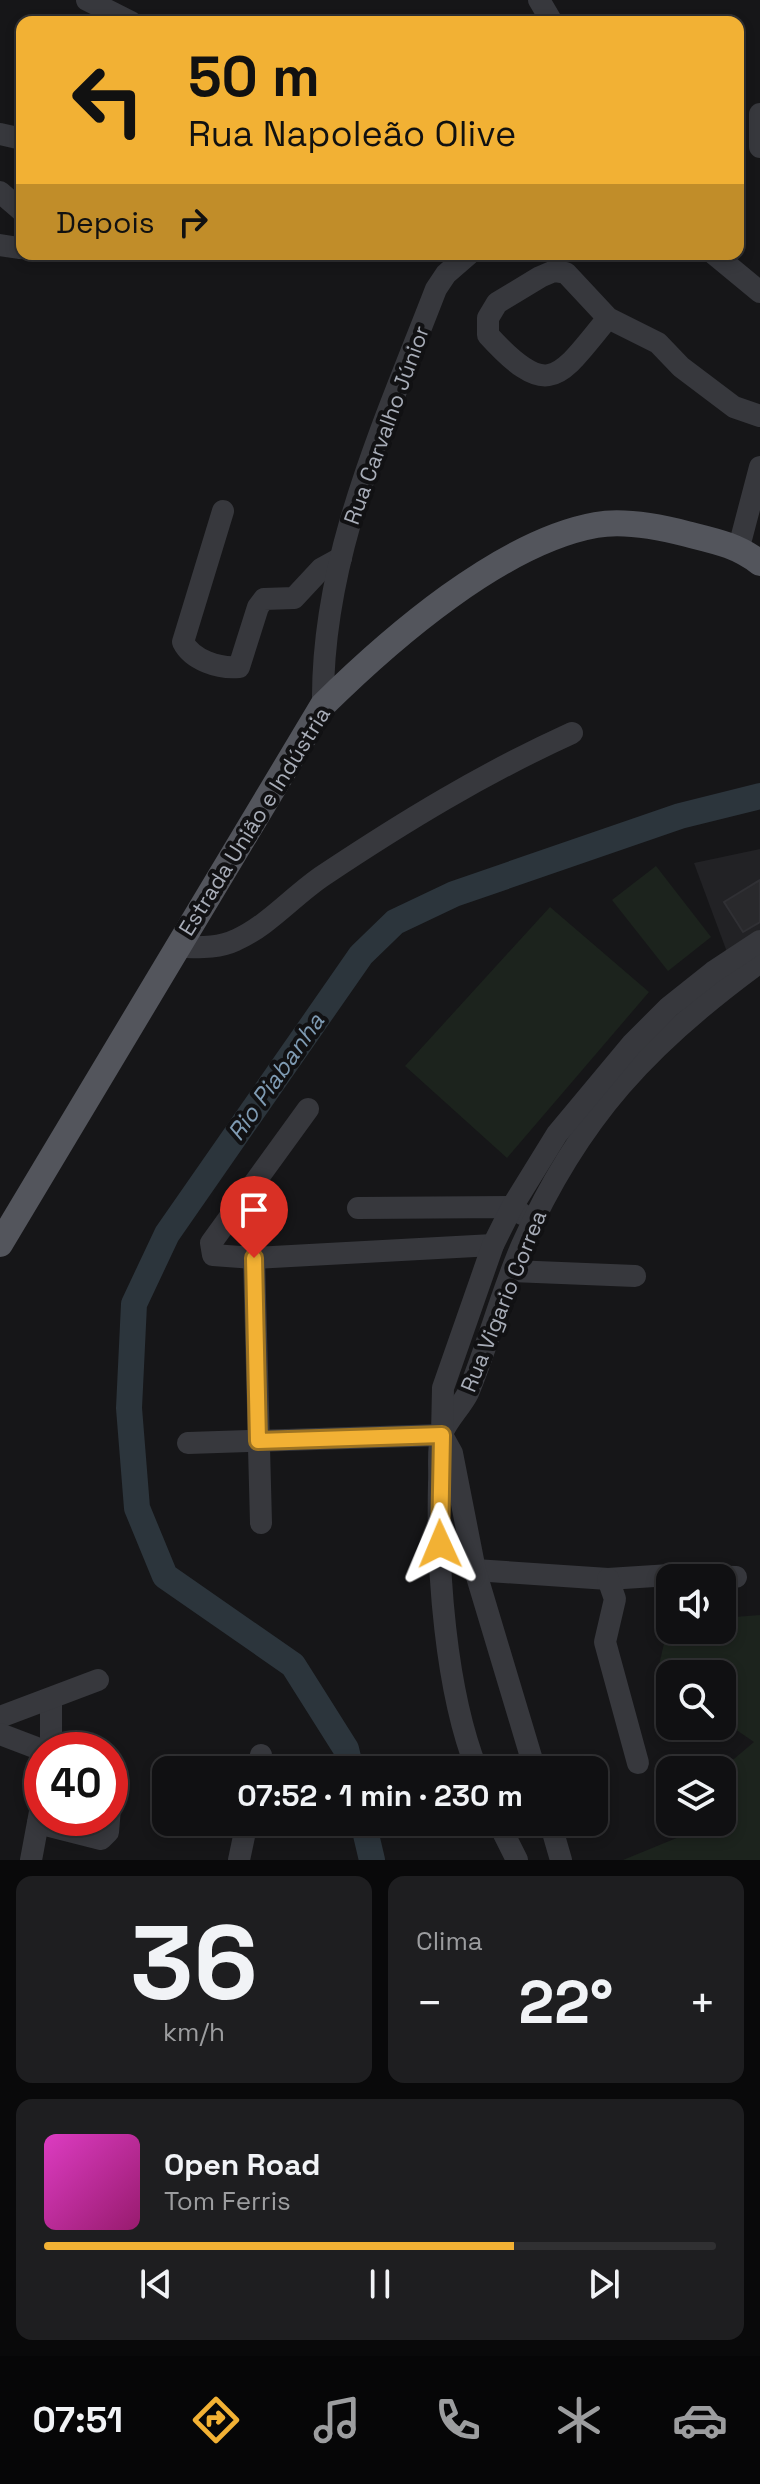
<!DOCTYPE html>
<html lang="pt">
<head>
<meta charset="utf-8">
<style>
  body { margin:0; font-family:"Space Grotesk",sans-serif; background:#1e1e20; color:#f1f3f6; height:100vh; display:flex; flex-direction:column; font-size:30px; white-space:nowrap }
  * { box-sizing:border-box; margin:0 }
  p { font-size:26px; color:#9c9d9f }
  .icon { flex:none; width:44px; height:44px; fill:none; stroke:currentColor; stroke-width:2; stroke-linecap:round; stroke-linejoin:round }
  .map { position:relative; height:1860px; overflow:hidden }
  .details { display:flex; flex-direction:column; gap:16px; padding:16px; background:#09090a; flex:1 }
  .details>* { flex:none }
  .guide { position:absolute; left:16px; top:16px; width:728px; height:244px; border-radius:16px; box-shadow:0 4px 12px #0003,0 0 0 2px #303032; background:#f2b134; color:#111; overflow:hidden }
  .controls { position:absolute; left:656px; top:1564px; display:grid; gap:16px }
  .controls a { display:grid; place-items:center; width:80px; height:80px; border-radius:16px; background:#101012; box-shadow:0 4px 12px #0003,0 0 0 2px #303032; font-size:40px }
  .speed { position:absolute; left:24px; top:1732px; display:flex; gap:16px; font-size:40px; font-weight:700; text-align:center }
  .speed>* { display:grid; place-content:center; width:104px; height:104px; border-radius:50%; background:#101012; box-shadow:0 4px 12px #0003,0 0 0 2px #303032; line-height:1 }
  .speed .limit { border:12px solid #d22; background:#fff; color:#111 }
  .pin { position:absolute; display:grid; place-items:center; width:68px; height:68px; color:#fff; margin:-82px -34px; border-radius:50% 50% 50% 0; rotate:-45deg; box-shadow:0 0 8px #0007 }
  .pin .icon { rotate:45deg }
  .me { position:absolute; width:88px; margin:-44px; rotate:359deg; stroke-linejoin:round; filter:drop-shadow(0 0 6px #0008) }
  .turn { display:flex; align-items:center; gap:28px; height:168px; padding:0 40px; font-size:36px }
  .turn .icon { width:104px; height:104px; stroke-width:2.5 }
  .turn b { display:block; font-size:56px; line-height:68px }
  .then { display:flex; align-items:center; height:76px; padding:0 40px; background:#0003; gap:16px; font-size:30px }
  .big { font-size:60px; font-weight:800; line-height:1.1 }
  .details .card { flex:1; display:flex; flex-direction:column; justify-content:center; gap:12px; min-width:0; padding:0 28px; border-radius:16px; background:#1e1e20 }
  .details .dial { align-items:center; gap:0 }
  .dial b { font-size:104px; line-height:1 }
  .song { display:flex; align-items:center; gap:24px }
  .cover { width:96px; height:96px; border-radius:12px; background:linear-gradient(135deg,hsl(310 70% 55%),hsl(320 70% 35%)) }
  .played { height:8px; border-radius:4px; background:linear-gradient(90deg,#f2b134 70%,#303032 70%) }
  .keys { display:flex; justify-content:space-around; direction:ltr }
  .heat { display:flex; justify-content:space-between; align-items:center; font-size:44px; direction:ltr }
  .details .tiles { flex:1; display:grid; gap:16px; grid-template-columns:1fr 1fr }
  .card:last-child { grid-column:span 2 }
  .trip { position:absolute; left:152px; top:1756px; width:456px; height:80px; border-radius:16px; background:#101012; box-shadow:0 4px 12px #0003,0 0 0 2px #303032; font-weight:800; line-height:80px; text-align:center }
  .dock { display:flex; height:128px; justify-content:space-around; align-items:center; background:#060607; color:#9c9d9f }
  .dock .icon { width:56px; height:56px }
  .dock .current { color:#f2b134 }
  .dock b { font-size:36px; color:#f1f3f6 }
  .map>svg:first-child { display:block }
  .built { fill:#222225 }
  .green { fill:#1c231d }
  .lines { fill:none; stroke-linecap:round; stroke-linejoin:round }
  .river { stroke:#2c353c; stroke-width:26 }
  .building { fill:#29292c; stroke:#303034; stroke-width:2 }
  .minor { stroke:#37383d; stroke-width:22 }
  .major { stroke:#53555c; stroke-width:26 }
  .route-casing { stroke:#9d7322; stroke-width:20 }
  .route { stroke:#f2b134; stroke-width:14 }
  .labels { text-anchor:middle; stroke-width:8; stroke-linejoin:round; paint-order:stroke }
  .street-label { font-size:22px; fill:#a8adb8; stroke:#111113 }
  .water-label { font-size:24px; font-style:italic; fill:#7f9bb3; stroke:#111113 }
</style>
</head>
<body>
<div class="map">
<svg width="760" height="1860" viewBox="0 0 760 1860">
  <rect width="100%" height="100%" fill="#161618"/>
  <polygon class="built" points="760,849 760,931 727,952 694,863"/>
  <g class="green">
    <polygon points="656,866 711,937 668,971 612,900"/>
    <polygon points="550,907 649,992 507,1158 405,1066"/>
    <polygon points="760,1615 760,1860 623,1860 679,1837 675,1822 722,1822 721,1770 754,1742 722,1720 722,1674 687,1674 659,1665 669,1622 670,1630 722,1630 722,1618"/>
  </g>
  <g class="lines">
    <g class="river">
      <polyline points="351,1770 346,1749 293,1665 165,1576 137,1508 129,1408 134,1304 167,1234 361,955 395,922 454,894 680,816 760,796"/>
      <polyline points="363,1822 372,1860"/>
    </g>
  </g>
  <polygon class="building" points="760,880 760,922 743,932 724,902"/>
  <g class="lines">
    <g class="minor">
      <polyline points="87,0 131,22"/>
      <polyline points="539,0 552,22"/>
      <polyline points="760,114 760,147"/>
      <polyline points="0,134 22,139"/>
      <polyline points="0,192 22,211"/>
      <polyline points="0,245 19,248 22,244"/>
      <polyline points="714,254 760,292"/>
      <path d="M608,318C559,377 550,403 488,335V318L497,303L540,277L554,271L566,273L608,318L658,343L681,367L734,407L760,416"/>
      <path d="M223,511L183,642C192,660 219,669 239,667L258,607L264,599L294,598L321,569L341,558"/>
      <polyline points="739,547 760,467"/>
      <path d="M323,705C321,558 384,424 436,289L446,274L469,254"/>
      <path d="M176,947C197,947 217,949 236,940C268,926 295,894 324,875C405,821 484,773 572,733"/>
      <polyline points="308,1109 211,1243 213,1255 254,1258 493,1245"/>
      <polyline points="358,1208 512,1207 522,1214"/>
      <polyline points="254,1258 261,1523"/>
      <polyline points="512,1271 635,1276"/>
      <polyline points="188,1443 442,1435"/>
      <polyline points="475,1570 608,1579 670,1575 736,1577"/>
      <polyline points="608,1579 615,1599 605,1642 638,1763"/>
      <polyline points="51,1700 51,1750"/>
      <polyline points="0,1717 98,1680"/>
      <polyline points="0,1734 42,1750"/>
      <polyline points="258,1770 261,1755"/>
      <path d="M477,1770C445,1689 437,1569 439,1483C440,1468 437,1448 442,1434C447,1420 461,1407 468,1393C488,1345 501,1293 522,1245C579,1117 649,1043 760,962"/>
      <polyline points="535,1770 475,1570 452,1453 442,1435 443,1388 493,1245 512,1207 557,1134 632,1044 669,1007 713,972 760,941"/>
      <polyline points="498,1822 517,1860"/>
      <polyline points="550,1822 561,1860"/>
      <polyline points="38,1823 101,1839 108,1832 110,1808"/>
      <polyline points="31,1860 42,1801"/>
      <polyline points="239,1860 247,1822"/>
    </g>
    <path class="major" d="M0,1244L323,705C390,639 501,542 596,525C624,520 660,527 687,534C715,541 737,545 760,563"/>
  </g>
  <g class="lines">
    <g class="route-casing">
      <polyline id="route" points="254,1258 258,1441 442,1435 440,1544"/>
    </g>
    <use href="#route" class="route"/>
  </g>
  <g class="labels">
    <g class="street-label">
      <text transform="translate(386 425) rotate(-70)" y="8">Rua Carvalho Júnior</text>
      <text transform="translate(254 821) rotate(-58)" y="8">Estrada União e Indústria</text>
      <text transform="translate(503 1301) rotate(-68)" y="8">Rua Vigario Correa</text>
    </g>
    <g class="water-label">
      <text transform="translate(276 1077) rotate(-55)" y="8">Rio Piabanha</text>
    </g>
  </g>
</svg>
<div class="controls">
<a><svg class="icon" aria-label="sound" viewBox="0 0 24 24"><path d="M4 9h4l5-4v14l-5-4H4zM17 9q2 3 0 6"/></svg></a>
<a><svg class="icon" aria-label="search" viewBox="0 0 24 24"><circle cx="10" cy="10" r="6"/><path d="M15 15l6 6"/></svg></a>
<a><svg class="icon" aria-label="layers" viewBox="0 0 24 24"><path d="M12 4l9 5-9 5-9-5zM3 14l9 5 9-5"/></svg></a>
</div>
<div class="speed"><div class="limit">40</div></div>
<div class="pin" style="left:254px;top:1258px;background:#d93025"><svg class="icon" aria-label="arrive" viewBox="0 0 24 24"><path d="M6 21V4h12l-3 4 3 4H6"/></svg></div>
<svg class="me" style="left:440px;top:1544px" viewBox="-20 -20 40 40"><path d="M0-17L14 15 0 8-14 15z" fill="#f2b134" stroke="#fff" stroke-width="4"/></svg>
<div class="trip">07:52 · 1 min · 230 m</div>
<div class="guide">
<div class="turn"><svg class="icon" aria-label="left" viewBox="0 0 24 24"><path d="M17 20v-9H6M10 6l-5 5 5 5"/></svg><div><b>50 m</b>Rua Napoleão Olive</div></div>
<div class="then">Depois<svg class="icon" aria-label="right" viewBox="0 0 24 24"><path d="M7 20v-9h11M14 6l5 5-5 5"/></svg></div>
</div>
</div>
<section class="details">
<div class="tiles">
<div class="card dial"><b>36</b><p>km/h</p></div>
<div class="card"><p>Clima</p>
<div class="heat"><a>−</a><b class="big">22°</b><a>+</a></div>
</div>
<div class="card">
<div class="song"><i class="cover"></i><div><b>Open Road</b><p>Tom Ferris</p></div></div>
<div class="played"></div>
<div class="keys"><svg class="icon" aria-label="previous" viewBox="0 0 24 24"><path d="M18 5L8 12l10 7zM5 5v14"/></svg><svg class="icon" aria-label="pause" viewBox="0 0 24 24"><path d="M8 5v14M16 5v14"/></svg><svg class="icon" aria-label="next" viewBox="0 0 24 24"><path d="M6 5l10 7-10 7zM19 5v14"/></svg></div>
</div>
</div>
</section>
<nav class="dock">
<b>07:51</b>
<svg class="icon current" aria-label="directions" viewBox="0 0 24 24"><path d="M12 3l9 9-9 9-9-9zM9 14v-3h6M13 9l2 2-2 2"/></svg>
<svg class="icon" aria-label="music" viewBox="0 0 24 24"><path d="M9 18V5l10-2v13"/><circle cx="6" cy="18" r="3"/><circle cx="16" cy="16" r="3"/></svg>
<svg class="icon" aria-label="phone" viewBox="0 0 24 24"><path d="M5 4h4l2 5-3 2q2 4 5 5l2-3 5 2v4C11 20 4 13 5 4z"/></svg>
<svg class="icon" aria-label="climate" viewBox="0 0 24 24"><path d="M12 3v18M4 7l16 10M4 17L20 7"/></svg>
<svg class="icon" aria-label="car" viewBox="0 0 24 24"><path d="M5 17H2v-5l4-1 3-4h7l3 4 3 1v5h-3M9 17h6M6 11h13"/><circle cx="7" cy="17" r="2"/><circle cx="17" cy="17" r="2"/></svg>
</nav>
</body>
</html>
